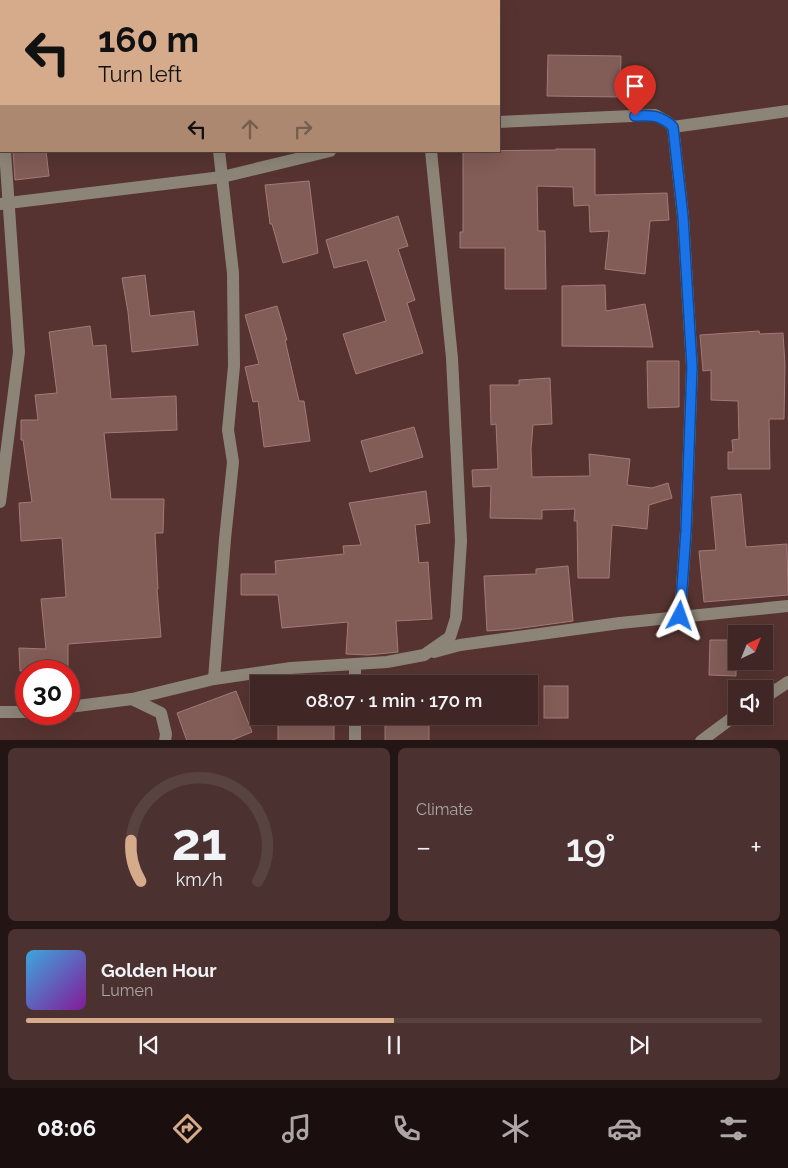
<!DOCTYPE html>
<html lang="en">
<head>
<meta charset="utf-8">
<style>
  body { margin:0; font-family:Raleway,sans-serif; background:#4b3231; color:#f1f3f6; height:100vh; display:flex; flex-direction:column; font-size:19px; white-space:nowrap }
  * { box-sizing:border-box; margin:0 }
  p { font-size:16px; color:#aea5a6 }
  .icon { flex:none; width:28px; height:28px; fill:none; stroke:currentColor; stroke-width:2; stroke-linecap:round; stroke-linejoin:round }
  .map { position:relative; height:740px; overflow:hidden }
  .panel { display:flex; flex-direction:column; gap:8px; padding:8px; background:#231514; flex:1 }
  .panel>* { flex:none }
  .hud { position:absolute; left:0px; top:0px; width:500px; height:152px; box-shadow:0 5px 20px #0002,0 0 0 1px #594341; background:#d6ab8b; color:#111; overflow:hidden }
  .needle { width:32px; rotate:43deg }
  .buttons { position:absolute; left:728px; top:625px; display:grid; gap:10px }
  .buttons a { display:grid; place-items:center; width:45px; height:45px; border-radius:0px; background:#402624; box-shadow:0 5px 20px #0002,0 0 0 1px #594341; font-size:25px }
  .speed { position:absolute; left:15px; top:660px; display:flex; gap:10px; font-size:25px; font-weight:700; text-align:center }
  .speed>* { display:grid; place-content:center; width:65px; height:65px; border-radius:50%; background:#402624; box-shadow:0 5px 20px #0002,0 0 0 1px #594341; line-height:1 }
  .speed .limit { border:8px solid #d22; background:#fff; color:#111 }
  .pin { position:absolute; display:grid; place-items:center; width:42px; height:42px; color:#fff; margin:-51px -21px; border-radius:50% 50% 50% 0; rotate:-45deg; box-shadow:0 0 5px #0007 }
  .pin .icon { rotate:45deg }
  .me { position:absolute; width:55px; margin:-28px; rotate:4deg; stroke-linejoin:round; filter:drop-shadow(0 0 4px #0008) }
  .turn { display:flex; align-items:center; gap:18px; height:105px; padding:0 15px; font-size:22px }
  .turn .icon { width:65px; height:65px; stroke-width:2.5 }
  .turn b { display:block; font-size:35px; line-height:42px }
  .lanes { display:flex; align-items:center; height:48px; padding:0 15px; background:#0003; justify-content:center; gap:25px; direction:ltr }
  .lanes .off { opacity:.35 }
  .big { font-size:38px; font-weight:600; line-height:1.1 }
  .panel .card { flex:1; display:flex; flex-direction:column; justify-content:center; gap:8px; min-width:0; padding:0 18px; border-radius:8px; background:#4b3231 }
  .panel .dial { align-items:center; gap:0 }
  .dial svg { height:130px; overflow:visible; fill:none; stroke:#594341; stroke-width:7; stroke-linecap:round; text-anchor:middle }
  .dial text { fill:#f1f3f6; stroke:none }
  .song { display:flex; align-items:center; gap:15px }
  .cover { width:60px; height:60px; border-radius:8px; background:linear-gradient(135deg,hsl(200 70% 55%),hsl(290 70% 35%)) }
  .played { height:5px; border-radius:2px; background:linear-gradient(90deg,#d6ab8b 50%,#594341 50%) }
  .keys { display:flex; justify-content:space-around; direction:ltr }
  .heat { display:flex; justify-content:space-between; align-items:center; font-size:28px; direction:ltr }
  .panel .tiles { flex:1; display:grid; gap:8px; grid-template-columns:1fr 1fr }
  .card:last-child { grid-column:span 2 }
  .trip { position:absolute; left:250px; top:675px; width:288px; height:50px; border-radius:0px; background:#402624; box-shadow:0 5px 20px #0002,0 0 0 1px #594341; font-weight:600; line-height:50px; text-align:center }
  .menu { display:flex; height:80px; justify-content:space-around; align-items:center; background:#1a0f0e; color:#aea5a6 }
  .menu .icon { width:35px; height:35px }
  .menu .active { color:#d6ab8b }
  .menu b { font-size:22px; color:#f1f3f6 }
  .map>svg:first-child { display:block }
  .building { fill:#825c57; stroke:#a27a76 }
  .lines { fill:none; stroke-linecap:round; stroke-linejoin:round }
  .minor { stroke:#8c8577; stroke-width:12 }
  .route-casing { stroke:#114b97; stroke-width:12 }
  .route { stroke:#1a73e8; stroke-width:9 }
</style>
</head>
<body>
<div class="map">
<svg width="788" height="741" viewBox="0 0 788 741">
  <rect width="100%" height="100%" fill="#563330"/>
  <g class="building">
    <polygon points="548,55 621,56 620,97 547,96"/>
    <polygon points="556,149 595,149 595,195 667,193 669,220 650,221 645,274 605,269 609,231 590,232 589,205 574,206 573,187 537,186 538,231 545,231 546,289 505,289 505,248 460,248 460,232 463,232 463,151 556,150"/>
    <polygon points="13,151 46,151 49,176 15,180"/>
    <polygon points="309,181 318,253 283,263 272,224 270,224 265,185"/>
    <polygon points="398,216 408,246 398,249 415,300 407,303 423,353 356,374 343,334 386,321 367,260 334,268 326,240"/>
    <polygon points="145,275 150,316 194,311 198,345 132,352 128,312 122,278"/>
    <polygon points="605,285 606,311 645,304 653,347 562,346 562,286"/>
    <polygon points="277,306 287,340 285,340 299,401 304,401 310,441 264,447 258,401 253,402 245,367 259,364 245,315"/>
    <polygon points="90,326 93,346 106,345 111,399 176,396 177,430 104,433 111,499 164,499 163,533 155,533 158,589 157,589 161,637 68,644 68,671 20,671 19,648 46,649 41,599 66,597 62,538 21,541 19,503 32,502 23,440 21,440 21,420 38,420 35,395 57,393 49,332"/>
    <polygon points="759,331 760,334 783,333 785,365 784,419 769,419 770,469 728,469 728,452 733,452 732,440 739,439 738,401 711,400 711,370 703,371 700,335"/>
    <polygon points="647,361 679,361 679,407 648,408"/>
    <polygon points="550,378 552,424 533,425 531,449 532,477 590,476 589,454 630,459 627,485 652,488 668,483 672,498 649,505 647,529 612,525 609,578 578,578 577,521 574,521 575,509 542,510 542,519 490,518 491,486 473,487 472,470 498,469 496,424 491,425 490,385 519,385 519,380"/>
    <polygon points="414,427 423,457 370,472 361,441"/>
    <polygon points="426,491 430,523 415,525 419,563 428,562 432,619 396,621 398,652 368,655 346,654 348,622 282,628 278,595 241,595 241,574 276,574 275,561 344,554 343,546 361,545 349,503"/>
    <polygon points="741,494 746,547 787,544 788,595 704,602 699,551 716,550 711,497"/>
    <polygon points="568,566 573,621 515,629 487,631 484,576 536,574 536,569"/>
    <polygon points="710,640 736,640 736,676 709,675"/>
    <rect x="544" y="686" width="24" height="32"/>
    <polygon points="236,691 252,732 230,741 187,741 177,713"/>
    <rect x="278" y="716" width="56" height="25"/>
    <rect x="385" y="716" width="44" height="25"/>
  </g>
  <g class="lines">
    <g class="minor">
      <polyline points="5,0 5,1"/>
      <polyline points="200,0 201,1"/>
      <polyline points="416,0 416,1"/>
      <polyline points="499,122 655,115 666,121 673,127 683,217 692,367 686,531 680,616"/>
      <polyline points="673,127 788,111"/>
      <polyline points="0,204 222,177 330,151"/>
      <polyline points="0,502 19,352 5,151"/>
      <polyline points="434,652 460,645 620,623 788,606"/>
      <polyline points="214,679 225,539 233,462 228,430 234,366 233,273 219,151"/>
      <polyline points="355,684 355,665"/>
      <polyline points="764,698 788,682"/>
      <polyline points="132,699 161,713 166,734 165,741"/>
      <polyline points="69,707 132,699 214,679 291,668 387,662 424,655 450,637 456,618 461,541 452,358 431,151"/>
      <polyline points="0,712 26,712"/>
      <polyline points="355,741 355,716"/>
      <polyline points="701,741 736,715"/>
    </g>
  </g>
  <g class="lines">
    <g class="route-casing">
      <path id="route" d="M635,116C651,115 661,115 673,127L683,217L692,367L686,531L680,616"/>
    </g>
    <use href="#route" class="route"/>
  </g>
</svg>
<div class="buttons">
<a><svg class="needle" viewBox="-14 -14 28 28"><path d="M0-13l5 13h-10z" fill="#e53935"/><path d="M0 13l5-13h-10z" fill="#aea5a6"/></svg></a>
<a><svg class="icon" aria-label="sound" viewBox="0 0 24 24"><path d="M4 9h4l5-4v14l-5-4H4zM17 9q2 3 0 6"/></svg></a>
</div>
<div class="speed"><div class="limit">30</div></div>
<div class="pin" style="left:635px;top:116px;background:#d93025"><svg class="icon" aria-label="arrive" viewBox="0 0 24 24"><path d="M6 21V4h12l-3 4 3 4H6"/></svg></div>
<svg class="me" style="left:680px;top:616px" viewBox="-20 -20 40 40"><path d="M0-17L14 15 0 8-14 15z" fill="#1a73e8" stroke="#fff" stroke-width="4"/></svg>
<div class="trip">08:07 · 1 min · 170 m</div>
<div class="hud">
<div class="turn"><svg class="icon" aria-label="left" viewBox="0 0 24 24"><path d="M17 20v-9H6M10 6l-5 5 5 5"/></svg><div><b>160 m</b>Turn left</div></div>
<div class="lanes"><svg class="icon" aria-label="left" viewBox="0 0 24 24"><path d="M17 20v-9H6M10 6l-5 5 5 5"/></svg><svg class="icon off" aria-label="ahead" viewBox="0 0 24 24"><path d="M12 20V5M6 11l6-6 6 6"/></svg><svg class="icon off" aria-label="right" viewBox="0 0 24 24"><path d="M7 20v-9h11M14 6l5 5-5 5"/></svg></div>
</div>
</div>
<section class="panel">
<div class="tiles">
<div class="card dial"><svg viewBox="0 0 100 80">
<path d="M14 69A42 42 0 1 1 86 69"/>
<path d="M14 69A42 42 0 0 1 8 44" stroke="#d6ab8b"/>
<text x="50" y="56" font-size="32" font-weight="700">21</text>
<text x="50" y="72" font-size="11">km/h</text>
</svg></div>
<div class="card"><p>Climate</p>
<div class="heat"><a>−</a><b class="big">19°</b><a>+</a></div>
</div>
<div class="card">
<div class="song"><i class="cover"></i><div><b>Golden Hour</b><p>Lumen</p></div></div>
<div class="played"></div>
<div class="keys"><svg class="icon" aria-label="previous" viewBox="0 0 24 24"><path d="M18 5L8 12l10 7zM5 5v14"/></svg><svg class="icon" aria-label="pause" viewBox="0 0 24 24"><path d="M8 5v14M16 5v14"/></svg><svg class="icon" aria-label="next" viewBox="0 0 24 24"><path d="M6 5l10 7-10 7zM19 5v14"/></svg></div>
</div>
</div>
</section>
<nav class="menu">
<b>08:06</b>
<svg class="icon active" aria-label="directions" viewBox="0 0 24 24"><path d="M12 3l9 9-9 9-9-9zM9 14v-3h6M13 9l2 2-2 2"/></svg>
<svg class="icon" aria-label="music" viewBox="0 0 24 24"><path d="M9 18V5l10-2v13"/><circle cx="6" cy="18" r="3"/><circle cx="16" cy="16" r="3"/></svg>
<svg class="icon" aria-label="phone" viewBox="0 0 24 24"><path d="M5 4h4l2 5-3 2q2 4 5 5l2-3 5 2v4C11 20 4 13 5 4z"/></svg>
<svg class="icon" aria-label="climate" viewBox="0 0 24 24"><path d="M12 3v18M4 7l16 10M4 17L20 7"/></svg>
<svg class="icon" aria-label="car" viewBox="0 0 24 24"><path d="M5 17H2v-5l4-1 3-4h7l3 4 3 1v5h-3M9 17h6M6 11h13"/><circle cx="7" cy="17" r="2"/><circle cx="17" cy="17" r="2"/></svg>
<svg class="icon" aria-label="filters" viewBox="0 0 24 24"><path d="M4 7h16M4 17h16"/><circle cx="9" cy="7" r="2"/><circle cx="15" cy="17" r="2"/></svg>
</nav>
</body>
</html>
